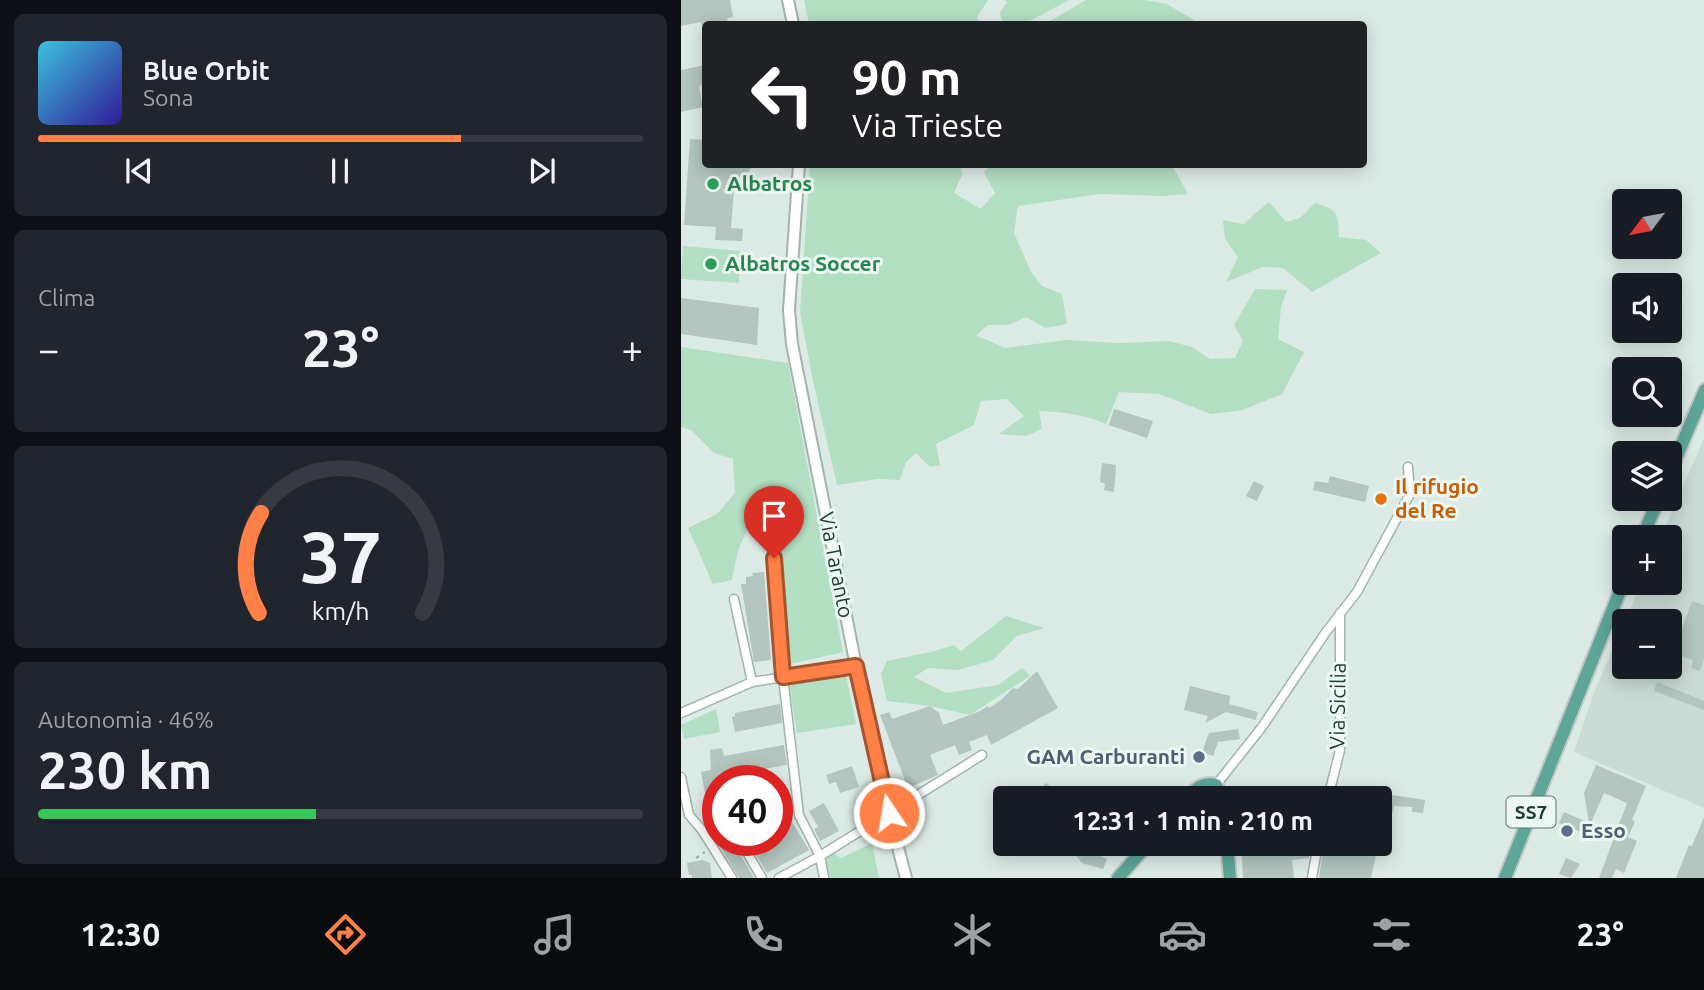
<!DOCTYPE html>
<html lang="it">
<head>
<meta charset="utf-8">
<style>
  body { margin:0; font-family:Ubuntu,sans-serif; background:#20242c; color:#f1f3f6; height:100vh; display:flex; flex-direction:column; font-size:26px; white-space:nowrap }
  * { box-sizing:border-box; margin:0 }
  p { font-size:23px; color:#9ea1a6 }
  .icon { flex:none; width:38px; height:38px; fill:none; stroke:currentColor; stroke-width:2; stroke-linecap:round; stroke-linejoin:round }
  .map { position:relative; flex:1; overflow:hidden }
  .details { display:flex; flex-direction:column; gap:14px; padding:14px; background:#0d0f14; width:681px }
  .details>* { flex:none }
  .banner { position:absolute; left:21px; top:21px; width:665px; height:147px; border-radius:7px; box-shadow:0 4px 18px #0003; background:#202124; color:#fff; overflow:hidden }
  .needle { width:46px; rotate:238deg }
  .fabs { position:absolute; left:931px; top:189px; display:grid; gap:14px }
  .fabs a { display:grid; place-items:center; width:70px; height:70px; border-radius:7px; background:#171b24; box-shadow:0 4px 18px #0003; font-size:35px }
  .speed { position:absolute; left:21px; top:765px; display:flex; gap:14px; font-size:35px; font-weight:700; text-align:center }
  .speed>* { display:grid; place-content:center; width:91px; height:91px; border-radius:50%; background:#171b24; box-shadow:0 4px 18px #0003; line-height:1 }
  .speed .limit { border:10px solid #d22; background:#fff; color:#111 }
  .pin { position:absolute; display:grid; place-items:center; width:60px; height:60px; color:#fff; margin:-72px -30px; border-radius:50% 50% 50% 0; rotate:-45deg; box-shadow:0 0 7px #0007 }
  .pin .icon { rotate:45deg }
  .me { position:absolute; width:77px; margin:-38px; rotate:348deg; stroke-linejoin:round; filter:drop-shadow(0 0 5px #0008) }
  .turn { display:flex; align-items:center; gap:24px; height:147px; padding:0 35px; font-size:32px }
  .turn .icon { width:91px; height:91px; stroke-width:2.5 }
  .turn b { display:block; font-size:49px; line-height:60px }
  .big { font-size:52px; font-weight:700; line-height:1.1 }
  .details .widget { flex:1; display:flex; flex-direction:column; justify-content:center; gap:10px; min-width:0; padding:0 24px; border-radius:10px; background:#20242c }
  .details .dial { align-items:center; gap:0 }
  .dial svg { height:182px; overflow:visible; fill:none; stroke:#363941; stroke-width:7; stroke-linecap:round; text-anchor:middle }
  .dial text { fill:#f1f3f6; stroke:none }
  .song { display:flex; align-items:center; gap:21px }
  .cover { width:84px; height:84px; border-radius:10px; background:linear-gradient(135deg,hsl(190 70% 55%),hsl(250 70% 35%)) }
  .played { height:7px; border-radius:4px; background:linear-gradient(90deg,#ff8148 70%,#363941 70%) }
  .keys { display:flex; justify-content:space-around; direction:ltr }
  .heat { display:flex; justify-content:space-between; align-items:center; font-size:38px; direction:ltr }
  .charge { height:10px; border-radius:5px; background:linear-gradient(90deg,#34c759 46%,#363941 0) }
  .trip { position:absolute; left:312px; top:786px; width:399px; height:70px; border-radius:7px; background:#171b24; box-shadow:0 4px 18px #0003; font-weight:700; line-height:70px; text-align:center }
  .dock { display:flex; height:112px; justify-content:space-around; align-items:center; background:#090b0e; color:#9ea1a6 }
  .dock .icon { width:49px; height:49px }
  .dock .active { color:#ff8148 }
  .dock b { font-size:32px; color:#f1f3f6 }
  main { display:flex; flex:1; min-height:0 }
  .map>svg:first-child { display:block }
  .built { fill:#ccdbd5 }
  .green { fill:#b3dfc2 }
  .building { fill:#b3c6bf }
  .lines { fill:none; stroke-linecap:round; stroke-linejoin:round }
  .minor-casing { stroke:#a0b3ae; stroke-width:11 }
  .tertiary-casing { stroke:#a0b3ae; stroke-width:14 }
  .primary-casing { stroke:#c0c8c7; stroke-width:16 }
  .path { stroke:#7ab3a5; stroke-width:2; stroke-dasharray:3.5 5; stroke-linecap:butt }
  .minor { stroke:#fff; stroke-width:8 }
  .tertiary { stroke:#fff; stroke-width:10 }
  .primary { stroke:#5da698; stroke-width:12 }
  .route-casing { stroke:#a6542f; stroke-width:18 }
  .route { stroke:#ff8148; stroke-width:12 }
  .leisure-dot { fill:#2e9e5b; stroke:#eef8f3; stroke-width:2.5 }
  .food-dot { fill:#e8710a; stroke:#eef8f3; stroke-width:2.5 }
  .service-dot { fill:#5c6f8a; stroke:#eef8f3; stroke-width:2.5 }
  .labels { text-anchor:middle; stroke-width:6; stroke-linejoin:round; paint-order:stroke }
  .shield { fill:#eef8f3; stroke:#5c746f; stroke-width:2 }
  .shield-label { font-size:19px; font-weight:bold; fill:#1d3c36 }
  .leisure-label { font-size:21px; font-weight:bold; fill:#27864d; stroke:#eef8f3; text-anchor:start }
  .food-label { font-size:21px; font-weight:bold; fill:#c56008; stroke:#eef8f3; text-anchor:start }
  .street-label { font-size:21px; fill:#1d3c36; stroke:#eef8f3 }
  .service-label { font-size:21px; font-weight:bold; fill:#4e5e75; stroke:#eef8f3; text-anchor:end }
</style>
</head>
<body>
<main>
<section class="details">
<div class="widget">
<div class="song"><i class="cover"></i><div><b>Blue Orbit</b><p>Sona</p></div></div>
<div class="played"></div>
<div class="keys"><svg class="icon" aria-label="previous" viewBox="0 0 24 24"><path d="M18 5L8 12l10 7zM5 5v14"/></svg><svg class="icon" aria-label="pause" viewBox="0 0 24 24"><path d="M8 5v14M16 5v14"/></svg><svg class="icon" aria-label="next" viewBox="0 0 24 24"><path d="M6 5l10 7-10 7zM19 5v14"/></svg></div>
</div>
<div class="widget"><p>Clima</p>
<div class="heat"><a>−</a><b class="big">23°</b><a>+</a></div>
</div>
<div class="widget dial"><svg viewBox="0 0 100 80">
<path d="M14 69A42 42 0 1 1 86 69"/>
<path d="M14 69A42 42 0 0 1 15 25" stroke="#ff8148"/>
<text x="50" y="56" font-size="32" font-weight="700">37</text>
<text x="50" y="72" font-size="11">km/h</text>
</svg></div>
<div class="widget"><p>Autonomia · 46%</p><b class="big">230 km</b><div class="charge"></div></div>
</section>
<div class="map">
<svg width="1024" height="878" viewBox="0 0 1024 878">
  <rect width="100%" height="100%" fill="#ddebe6"/>
  <polygon class="built" points="1023,438 1023,808 893,752 913,692 943,623 943,667 989,667 989,621 944,621 961,583 989,583 989,537 980,537"/>
  <g class="green">
    <polygon points="123,0 307,0 296,17 300,24 128,24"/>
    <polygon points="323,0 388,0 343,24 322,24 319,13 326,2"/>
    <polygon points="405,0 463,0 486,4 516,22 543,24 364,24"/>
    <path d="M182,164L280,165L281,175L273,193L300,209L314,193L303,172L310,165H491L507,194L482,196L419,194L337,206L333,233L350,272L361,286L381,294L386,324L364,328L345,317L327,325H307L295,335L324,348L385,340L438,343L488,341L511,347L529,359L554,358L562,341L553,325L574,289L606,290L600,307L597,339L623,352L601,394L562,410L530,414L478,394L438,392L425,424C403,414 382,412 358,411L361,429L345,436L318,434L343,416L326,399L300,401L293,425L255,444L259,465L249,467L235,453L225,462L219,480L197,479L156,485L132,381L119,312L129,165H165L167,167Z"/>
    <path d="M588,202L605,222L619,218L634,203C658,209 657,215 658,237L685,240L700,253L631,292L602,268L582,267L545,282L557,257L544,239L542,220L562,224Z"/>
    <polygon points="2,246 60,251 58,283 0,279"/>
    <path d="M0,347L107,363L162,652L105,665L98,533L85,542L77,534L96,514L93,509C59,530 59,542 51,580L32,584L7,528L36,514L54,493L52,459L33,453L10,430L0,427Z"/>
    <polygon points="325,616 363,628 336,636 312,660 277,670 247,668 233,677 265,693 317,685 341,668 349,676 289,715 249,706 206,701 200,674 206,661 250,652 273,645 280,651"/>
    <polygon points="165,675 175,724 116,733 108,684"/>
    <polygon points="35,709 39,732 3,739 0,725"/>
    <polygon points="191,843 198,878 148,878 144,858 152,853 160,858"/>
  </g>
  <g class="building">
    <polygon points="0,0 49,0 52,17 46,18 47,22 21,26 20,22 0,26"/>
    <polygon points="24,65 24,84 18,86 22,107 0,112 0,70"/>
    <polygon points="9,139 24,140 24,164 65,164 70,168 59,184 58,192 53,191 50,228 62,229 61,241 34,240 35,227 3,225"/>
    <polygon points="0,298 78,308 76,345 0,334"/>
    <polygon points="433,409 472,421 466,438 428,425"/>
    <polygon points="421,463 435,465 433,492 423,490 424,484 419,482"/>
    <polygon points="649,476 688,486 684,502 632,490 634,481 647,483"/>
    <polygon points="573,481 583,486 576,501 565,496"/>
    <polygon points="83,572 90,660 73,662 60,584 65,584 65,577 72,576 71,573"/>
    <polygon points="1011,601 1023,605 1023,659 1019,671 1010,668 1012,660 992,653"/>
    <polygon points="356,671 377,708 310,745 306,735 288,742 291,750 278,755 274,745 249,755 257,775 227,788 199,715 208,712 211,719 249,706 258,713 262,725 297,712 307,706 308,708 320,700 332,688 337,689"/>
    <polygon points="976,682 1023,701 1023,710 973,691"/>
    <polygon points="509,686 549,696 548,704 577,712 575,720 545,712 524,723 527,716 503,710"/>
    <polygon points="99,704 101,723 54,732 51,717 54,716 54,713"/>
    <polygon points="557,729 559,739 537,742 532,756 521,752 528,733"/>
    <polygon points="103,745 106,765 42,776 43,780 37,780 37,812 28,814 20,772 30,770 29,750 41,748 43,756"/>
    <polygon points="915,765 965,786 951,820 954,821 947,837 956,841 943,873 935,869 931,878 918,878 946,803 923,793 905,834 878,823 883,812 908,823 903,793"/>
    <polygon points="171,766 178,787 159,793 155,782 148,784 145,775"/>
    <polygon points="365,783 376,792 370,798 352,798"/>
    <polygon points="698,793 744,800 742,813 731,812 731,807 713,806 712,812 698,811"/>
    <polygon points="96,797 128,850 86,873 66,840 96,840"/>
    <polygon points="143,803 158,831 139,841 133,829 137,827 128,811"/>
    <polygon points="1023,817 1023,878 995,878 1008,845 1011,846"/>
    <polygon points="35,840 56,840 55,847 73,878 58,878"/>
    <polygon points="560,844 630,844 628,858 611,860 613,878 562,878"/>
    <polygon points="643,844 673,849 674,846 686,848 687,844 697,846 690,878 638,878"/>
    <polygon points="396,845 426,859 422,869 401,863 393,853"/>
    <polygon points="885,858 899,864 890,878 878,874"/>
    <polygon points="22,860 29,863 31,878 11,878 11,875 8,875 6,863"/>
  </g>
  <g class="lines">
    <g class="minor-casing">
      <g id="minor">
        <polyline points="93,558 102,677 118,815 139,856 143,878"/>
        <polyline points="53,599 71,682"/>
        <polyline points="0,713 71,682 175,666"/>
        <polyline points="0,777 8,815 21,830 51,878"/>
        <polyline points="535,785 581,727 645,632 676,592 729,494 727,467"/>
        <polyline points="647,798 659,750 659,613"/>
        <polyline points="61,844 81,878"/>
        <polyline points="98,878 139,856 301,755"/>
        <polyline points="631,878 637,844"/>
      </g>
    </g>
    <g class="tertiary-casing">
      <g id="tertiary">
        <polyline points="107,0 112,24"/>
        <polyline points="118,164 108,310 111,344 175,666 208,813 225,878"/>
      </g>
    </g>
    <g class="primary-casing">
      <g id="primary">
        <polyline points="989,472 1024,390"/>
        <polyline points="961,537 978,499"/>
        <path d="M507,798C516,788 521,782 535,785L542,798"/>
        <polyline points="546,844 549,878"/>
        <polyline points="437,878 467,844"/>
        <polyline points="824,878 943,581"/>
      </g>
    </g>
    <polyline class="path" points="15,858 24,852"/>
    <use href="#minor" class="minor"/>
    <use href="#tertiary" class="tertiary"/>
    <use href="#primary" class="primary"/>
  </g>
  <g class="lines">
    <g class="route-casing">
      <polyline id="route" points="93,558 102,677 175,666 208,813"/>
    </g>
    <use href="#route" class="route"/>
  </g>
  <g class="leisure-dot">
    <circle cx="32" cy="184" r="7"/>
    <circle cx="30" cy="264" r="7"/>
  </g>
  <circle class="food-dot" cx="700" cy="499" r="7"/>
  <g class="service-dot">
    <circle cx="518" cy="757" r="7"/>
    <circle cx="886" cy="831" r="7"/>
  </g>
  <g class="labels">
    <rect class="shield" x="825.5" y="796.5" width="49" height="31" rx="5"/>
    <g class="shield-label">
      <text x="850" y="819">SS7</text>
    </g>
    <g class="leisure-label">
      <text x="46" y="191">Albatros</text>
      <text x="44" y="271">Albatros Soccer</text>
    </g>
    <g class="food-label">
      <text x="714" y="494">Il rifugio<tspan x="714" dy="24">del Re</tspan></text>
    </g>
    <g class="street-label">
      <text transform="translate(155 565) rotate(79)" y="7">Via Taranto</text>
      <text transform="translate(657 706) rotate(-89)" y="7">Via Sicilia</text>
    </g>
    <g class="service-label">
      <text x="504" y="764">GAM Carburanti</text>
      <text x="900" y="838" text-anchor="start">Esso</text>
    </g>
  </g>
</svg>
<div class="fabs">
<a><svg class="needle" viewBox="-14 -14 28 28"><path d="M0-13l5 13h-10z" fill="#e53935"/><path d="M0 13l5-13h-10z" fill="#9ea1a6"/></svg></a>
<a><svg class="icon" aria-label="sound" viewBox="0 0 24 24"><path d="M4 9h4l5-4v14l-5-4H4zM17 9q2 3 0 6"/></svg></a>
<a><svg class="icon" aria-label="search" viewBox="0 0 24 24"><circle cx="10" cy="10" r="6"/><path d="M15 15l6 6"/></svg></a>
<a><svg class="icon" aria-label="layers" viewBox="0 0 24 24"><path d="M12 4l9 5-9 5-9-5zM3 14l9 5 9-5"/></svg></a>
<a>+</a>
<a>−</a>
</div>
<div class="speed"><div class="limit">40</div></div>
<div class="pin" style="left:93px;top:558px;background:#d93025"><svg class="icon" aria-label="arrive" viewBox="0 0 24 24"><path d="M6 21V4h12l-3 4 3 4H6"/></svg></div>
<svg class="me" style="left:208px;top:813px" viewBox="-20 -20 40 40"><circle r="17" fill="#ff8148" stroke="#fff" stroke-width="3"/><path d="M0-11L8 9 0 5-8 9z" fill="#fff"/></svg>
<div class="trip">12:31 · 1 min · 210 m</div>
<div class="banner">
<div class="turn"><svg class="icon" aria-label="left" viewBox="0 0 24 24"><path d="M17 20v-9H6M10 6l-5 5 5 5"/></svg><div><b>90 m</b>Via Trieste</div></div>
</div>
</div>
</main>
<nav class="dock">
<b>12:30</b>
<svg class="icon active" aria-label="directions" viewBox="0 0 24 24"><path d="M12 3l9 9-9 9-9-9zM9 14v-3h6M13 9l2 2-2 2"/></svg>
<svg class="icon" aria-label="music" viewBox="0 0 24 24"><path d="M9 18V5l10-2v13"/><circle cx="6" cy="18" r="3"/><circle cx="16" cy="16" r="3"/></svg>
<svg class="icon" aria-label="phone" viewBox="0 0 24 24"><path d="M5 4h4l2 5-3 2q2 4 5 5l2-3 5 2v4C11 20 4 13 5 4z"/></svg>
<svg class="icon" aria-label="climate" viewBox="0 0 24 24"><path d="M12 3v18M4 7l16 10M4 17L20 7"/></svg>
<svg class="icon" aria-label="car" viewBox="0 0 24 24"><path d="M5 17H2v-5l4-1 3-4h7l3 4 3 1v5h-3M9 17h6M6 11h13"/><circle cx="7" cy="17" r="2"/><circle cx="17" cy="17" r="2"/></svg>
<svg class="icon" aria-label="filters" viewBox="0 0 24 24"><path d="M4 7h16M4 17h16"/><circle cx="9" cy="7" r="2"/><circle cx="15" cy="17" r="2"/></svg>
<b>23°</b>
</nav>
</body>
</html>
